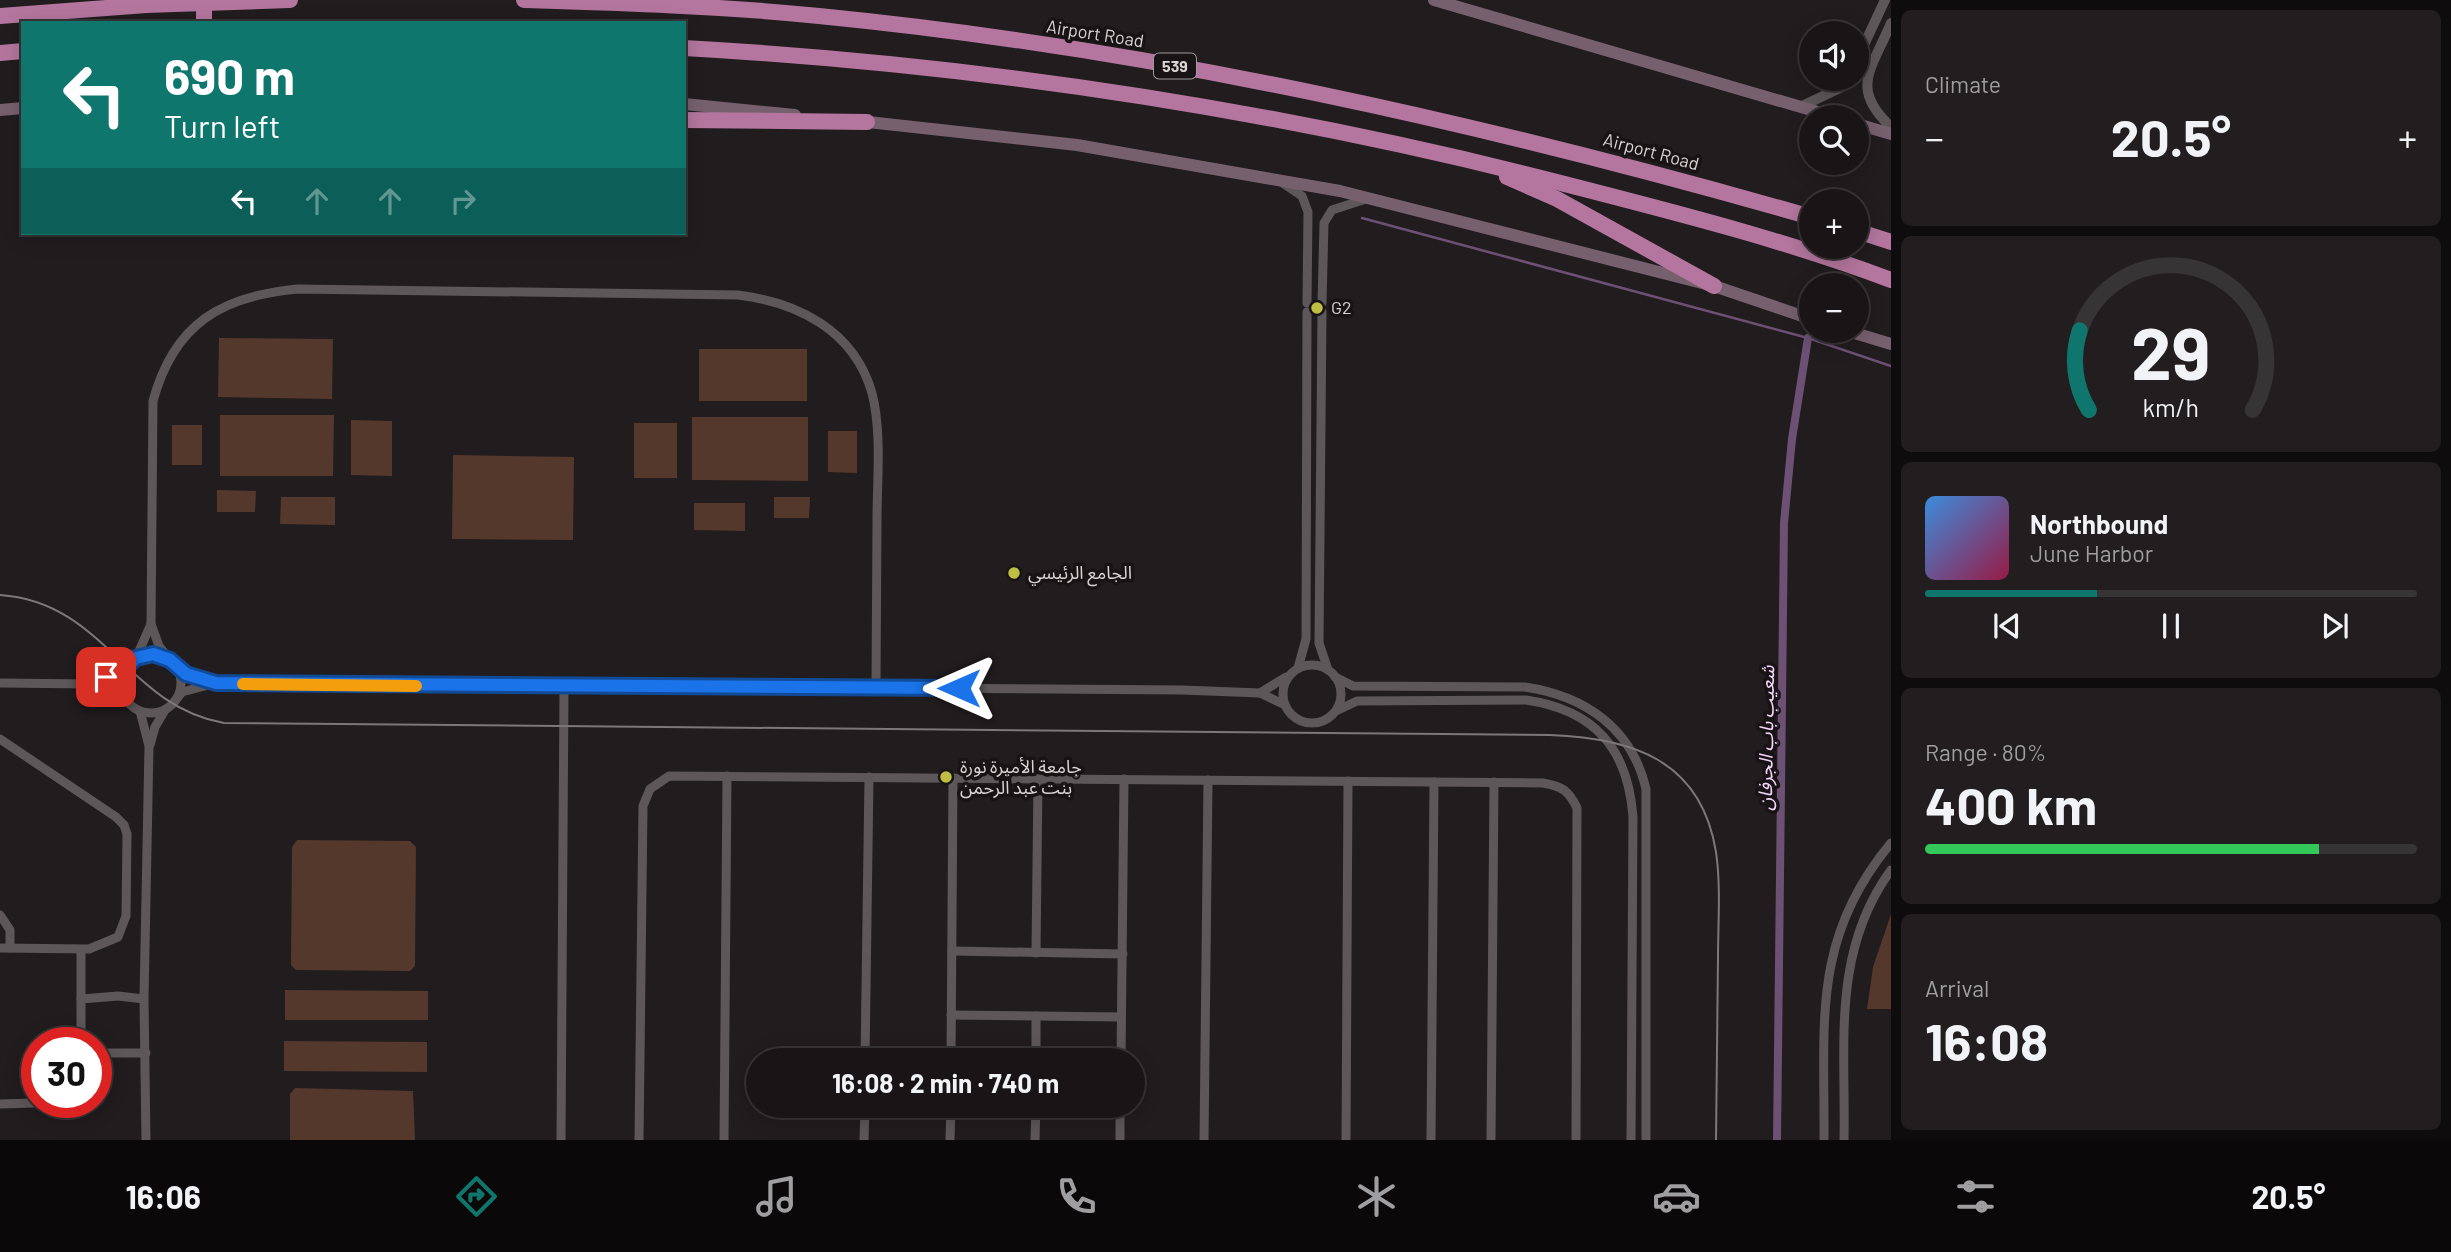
<!DOCTYPE html>
<html lang="en">
<head>
<meta charset="utf-8">
<style>
  body { margin:0; font-family:Barlow,"Noto Sans Arabic",sans-serif; background:#221e1f; color:#f1f3f6; height:100vh; display:flex; flex-direction:column; font-size:26px; white-space:nowrap }
  * { box-sizing:border-box; margin:0 }
  p { font-size:23px; color:#9f9fa1 }
  .icon { flex:none; width:38px; height:38px; fill:none; stroke:currentColor; stroke-width:2; stroke-linecap:round; stroke-linejoin:round }
  .map { position:relative; flex:1; overflow:hidden }
  .panel { display:flex; flex-direction:column; gap:10px; padding:10px; background:#0e0c0c; width:560px }
  .panel>* { flex:none }
  .hud { position:absolute; left:21px; top:21px; width:665px; height:214px; border-radius:0px; box-shadow:0 4px 18px #0003,0 0 0 2px #373435; background:#0f766e; color:#fff; overflow:hidden }
  .controls { position:absolute; left:1799px; top:21px; display:grid; gap:14px }
  .controls a { display:grid; place-items:center; width:70px; height:70px; border-radius:50%; background:#191516; box-shadow:0 4px 18px #0003,0 0 0 2px #373435; font-size:35px }
  .speed { position:absolute; left:21px; top:1027px; display:flex; gap:14px; font-size:35px; font-weight:700; text-align:center }
  .speed>* { display:grid; place-content:center; width:91px; height:91px; border-radius:50%; background:#191516; box-shadow:0 4px 18px #0003,0 0 0 2px #373435; line-height:1 }
  .speed .limit { border:10px solid #d22; background:#fff; color:#111 }
  .pin { position:absolute; display:grid; place-items:center; width:60px; height:60px; color:#fff; margin:-30px; border-radius:14px; box-shadow:0 4px 10px #0006 }
  .me { position:absolute; width:77px; margin:-38px; rotate:270deg; stroke-linejoin:round; filter:drop-shadow(0 0 5px #0008) }
  .turn { display:flex; align-items:center; gap:24px; height:147px; padding:0 28px; font-size:32px }
  .turn .icon { width:91px; height:91px; stroke-width:2.5 }
  .turn b { display:block; font-size:49px; line-height:60px }
  .lanes { display:flex; align-items:center; height:66px; padding:0 28px; background:#0003; justify-content:center; gap:35px; direction:ltr }
  .lanes .off { opacity:.35 }
  .big { font-size:52px; font-weight:700; line-height:1.1 }
  .panel .widget { flex:1; display:flex; flex-direction:column; justify-content:center; gap:10px; min-width:0; padding:0 24px; border-radius:10px; background:#221e1f }
  .panel .dial { align-items:center; gap:0 }
  .dial svg { height:182px; overflow:visible; fill:none; stroke:#373435; stroke-width:7; stroke-linecap:round; text-anchor:middle }
  .dial text { fill:#f1f3f6; stroke:none }
  .song { display:flex; align-items:center; gap:21px }
  .cover { width:84px; height:84px; border-radius:10px; background:linear-gradient(135deg,hsl(210 70% 55%),hsl(340 70% 35%)) }
  .played { height:7px; border-radius:4px; background:linear-gradient(90deg,#0f766e 35%,#373435 35%) }
  .keys { display:flex; justify-content:space-around; direction:ltr }
  .heat { display:flex; justify-content:space-between; align-items:center; font-size:38px; direction:ltr }
  .charge { height:10px; border-radius:5px; background:linear-gradient(90deg,#34c759 80%,#373435 0) }
  .trip { position:absolute; left:746px; top:1048px; width:399px; height:70px; border-radius:35px; background:#191516; box-shadow:0 4px 18px #0003,0 0 0 2px #373435; font-weight:700; line-height:70px; text-align:center }
  .menu { display:flex; height:112px; justify-content:space-around; align-items:center; background:#0a0809; color:#9f9fa1 }
  .menu .icon { width:49px; height:49px }
  .menu .active { color:#0f766e }
  .menu b { font-size:32px; color:#f1f3f6 }
  main { display:flex; flex:1; min-height:0 }
  .map>svg:first-child { display:block }
  .green { fill:#54382c }
  .lines { fill:none; stroke-linecap:round; stroke-linejoin:round }
  .stream { stroke:#6d5174; stroke-width:2.5 }
  .canal { stroke:#6d5174; stroke-width:8 }
  .minor { stroke:#5d5759; stroke-width:9 }
  .tertiary { stroke:#5d5759; stroke-width:10 }
  .secondary { stroke:#77606e; stroke-width:12 }
  .motorway { stroke:#b4769e; stroke-width:16 }
  .tram { stroke:#7c7879; stroke-width:2 }
  .route-casing { stroke:#114b97; stroke-width:18 }
  .route { stroke:#1a73e8; stroke-width:12 }
  .slow { stroke:#f59e0b; stroke-width:12 }
  .poi-dot { fill:#bebf42; stroke:#181314; stroke-width:2.5 }
  .labels { text-anchor:middle; stroke-width:7; stroke-linejoin:round; paint-order:stroke }
  .shield { fill:#181314; stroke:#9e9a9a; stroke-width:2 }
  .shield-label { font-size:16px; font-weight:bold; fill:#d7d4d4 }
  .street-label { font-size:18px; fill:#d7d4d4; stroke:#181314 }
  .poi-label { font-size:18px; fill:#d7d4d4; stroke:#181314; text-anchor:start }
  .water-label { font-size:19px; font-style:italic; fill:#f4d7fb; stroke:#181314 }
</style>
</head>
<body>
<main>
<div class="map">
<svg width="1891" height="1140" viewBox="0 0 1891 1140">
  <rect width="100%" height="100%" fill="#211c1e"/>
  <g class="green">
    <polygon points="219,338 333,339 332,399 218,397"/>
    <rect x="699" y="349" width="108" height="52"/>
    <polygon points="220,415 334,415 333,476 220,476"/>
    <polygon points="692,417 808,417 808,481 692,480"/>
    <polygon points="351,420 392,421 392,476 351,475"/>
    <rect x="634" y="423" width="43" height="55"/>
    <rect x="172" y="425" width="30" height="40"/>
    <polygon points="828,431 857,431 857,473 828,472"/>
    <polygon points="453,455 574,457 573,540 452,539"/>
    <polygon points="217,490 256,491 255,512 217,512"/>
    <polygon points="281,497 335,497 335,525 280,524"/>
    <polygon points="774,497 810,497 809,518 774,518"/>
    <polygon points="694,503 745,503 745,531 694,530"/>
    <polygon points="297,840 410,841 416,847 415,966 410,971 296,970 291,965 292,847"/>
    <polygon points="1891,914 1891,1009 1867,1009 1873,967"/>
    <polygon points="285,990 428,991 428,1020 285,1020"/>
    <polygon points="284,1041 427,1042 427,1072 284,1071"/>
    <polygon points="295,1088 413,1091 415,1140 290,1140 290,1094"/>
  </g>
  <g class="lines">
    <polyline class="stream" points="1362,218 1808,338 1891,366"/>
    <polyline class="canal" points="1777,1140 1784,523 1792,439 1808,338"/>
    <g class="minor">
      <polyline points="1284,184 1302,196 1308,212 1307,303"/>
      <polyline points="1322,303 1324,223 1332,210 1366,199"/>
      <polyline points="1322,312 1319,643 1328,670"/>
      <circle cx="151" cy="683" r="30"/>
      <polyline points="136,658 151,624"/>
      <path d="M170,660L159,646L151,624L153,401C174,324 221,296 298,289L738,295C797,302 854,330 872,393C882,432 877,480 877,521C877,576 876,632 876,687"/>
      <circle cx="1312" cy="694" r="29"/>
      <polyline points="176,667 186,674 211,682"/>
      <polyline points="1298,668 1306,639 1307,312"/>
      <path d="M1335,677L1353,686L1525,687C1585,696 1632,728 1646,789V1140"/>
      <polyline points="0,683 91,684 126,699"/>
      <polyline points="91,684 126,669"/>
      <polyline points="1260,693 1286,677"/>
      <polyline points="175,701 182,692 216,683 1182,690 1260,693 1285,705"/>
      <polyline points="140,711 149,746 144,999 146,1140"/>
      <path d="M1336,711L1357,701L1526,700C1595,710 1628,749 1633,817L1631,1140"/>
      <polyline points="0,739 116,817 124,825 127,834 126,916 118,937 89,949 0,948"/>
      <polyline points="150,745 155,727 165,710"/>
      <polyline points="0,915 10,930 10,948"/>
      <polyline points="952,951 1123,954"/>
      <polyline points="1036,953 1038,779"/>
      <polyline points="81,999 118,996 144,999"/>
      <polyline points="951,1015 1121,1017"/>
      <polyline points="81,1043 81,950"/>
      <polyline points="96,1053 146,1053"/>
      <polyline points="865,1060 869,777"/>
      <polyline points="951,1060 953,778"/>
      <polyline points="1036,1060 1036,1016"/>
      <polyline points="1121,1060 1124,779"/>
      <polyline points="0,1104 67,1102"/>
      <polyline points="561,1140 564,687"/>
      <path d="M639,1140L643,806L650,789L669,776L1543,783C1562,786 1569,791 1577,808L1576,1140"/>
      <polyline points="724,1140 727,776"/>
      <polyline points="864,1140 865,1106"/>
      <polyline points="950,1140 951,1106"/>
      <polyline points="1035,1140 1036,1106"/>
      <polyline points="1120,1140 1120,1106"/>
      <polyline points="1204,1140 1208,780"/>
      <polyline points="1346,1140 1348,781"/>
      <polyline points="1431,1140 1434,782"/>
      <polyline points="1491,1140 1494,782"/>
      <path d="M1824,1140C1825,1023 1811,939 1891,843"/>
      <path d="M1844,1140C1846,1045 1831,952 1891,870"/>
    </g>
    <g class="tertiary">
      <path d="M1891,23C1872,69 1849,88 1891,127"/>
      <polyline points="1857,60 1885,0"/>
      <polyline points="1800,107 1842,87 1847,79"/>
    </g>
    <g class="secondary">
      <polyline points="1434,0 1835,117"/>
      <polyline points="684,104 795,115"/>
      <polyline points="0,110 23,108"/>
      <polyline points="859,121 1077,145 1340,191 1714,286 1811,319"/>
      <polyline points="1857,124 1891,134"/>
      <polyline points="1848,331 1891,344"/>
    </g>
    <g class="motorway">
      <path d="M524,0C622,3 721,6 819,16C1156,49 1486,124 1811,217"/>
      <polyline points="0,16 146,5 290,0"/>
      <polyline points="204,23 204,0"/>
      <path d="M684,48C990,65 1292,112 1588,190C1689,216 1793,243 1891,280"/>
      <polyline points="0,53 23,51"/>
      <polyline points="684,120 867,122"/>
      <polyline points="1507,177 1557,199 1714,286"/>
      <polyline points="1857,231 1891,242"/>
    </g>
    <path class="tram" d="M0,595C105,602 126,706 224,723L1550,735C1631,738 1701,759 1716,852C1721,886 1718,923 1718,958C1717,1019 1717,1079 1716,1140"/>
  </g>
  <g class="lines">
    <g class="route-casing">
      <polyline id="route" points="106,677 126,668 136,658 153,654 170,660 186,674 216,683 959,688"/>
    </g>
    <use href="#route" class="route"/>
    <polyline class="slow" points="243,684 416,686"/>
  </g>
  <g class="poi-dot">
    <circle cx="1317" cy="308" r="7"/>
    <circle cx="1014" cy="573" r="7"/>
    <circle cx="946" cy="777" r="7"/>
  </g>
  <g class="labels">
    <rect class="shield" x="1154" y="53.5" width="42" height="25" rx="5"/>
    <g class="shield-label">
      <text x="1175" y="72">539</text>
    </g>
    <g class="street-label">
      <text transform="translate(1095 34) rotate(9)" y="6">Airport Road</text>
      <text transform="translate(1651 152) rotate(15)" y="6">Airport Road</text>
    </g>
    <g class="poi-label">
      <text x="1331" y="314">G2</text>
      <text x="1028" y="579">الجامع الرئيسي</text>
      <text x="960" y="773">جامعة الأميرة نورة<tspan x="960" dy="21">بنت عبد الرحمن</tspan></text>
    </g>
    <g class="water-label">
      <text transform="translate(1766 738) rotate(-89)" y="7">شعيب باب الجرفان</text>
    </g>
  </g>
</svg>
<div class="controls">
<a><svg class="icon" aria-label="sound" viewBox="0 0 24 24"><path d="M4 9h4l5-4v14l-5-4H4zM17 9q2 3 0 6"/></svg></a>
<a><svg class="icon" aria-label="search" viewBox="0 0 24 24"><circle cx="10" cy="10" r="6"/><path d="M15 15l6 6"/></svg></a>
<a>+</a>
<a>−</a>
</div>
<div class="speed"><div class="limit">30</div></div>
<div class="pin" style="left:106px;top:677px;background:#d93025"><svg class="icon" aria-label="arrive" viewBox="0 0 24 24"><path d="M6 21V4h12l-3 4 3 4H6"/></svg></div>
<svg class="me" style="left:959px;top:688px" viewBox="-20 -20 40 40"><path d="M0-17L14 15 0 8-14 15z" fill="#1a73e8" stroke="#fff" stroke-width="4"/></svg>
<div class="trip">16:08 · 2 min · 740 m</div>
<div class="hud">
<div class="turn"><svg class="icon" aria-label="left" viewBox="0 0 24 24"><path d="M17 20v-9H6M10 6l-5 5 5 5"/></svg><div><b>690 m</b>Turn left</div></div>
<div class="lanes"><svg class="icon" aria-label="left" viewBox="0 0 24 24"><path d="M17 20v-9H6M10 6l-5 5 5 5"/></svg><svg class="icon off" aria-label="ahead" viewBox="0 0 24 24"><path d="M12 20V5M6 11l6-6 6 6"/></svg><svg class="icon off" aria-label="ahead" viewBox="0 0 24 24"><path d="M12 20V5M6 11l6-6 6 6"/></svg><svg class="icon off" aria-label="right" viewBox="0 0 24 24"><path d="M7 20v-9h11M14 6l5 5-5 5"/></svg></div>
</div>
</div>
<section class="panel">
<div class="widget"><p>Climate</p>
<div class="heat"><a>−</a><b class="big">20.5°</b><a>+</a></div>
</div>
<div class="widget dial"><svg viewBox="0 0 100 80">
<path d="M14 69A42 42 0 1 1 86 69"/>
<path d="M14 69A42 42 0 0 1 10 34" stroke="#0f766e"/>
<text x="50" y="56" font-size="32" font-weight="700">29</text>
<text x="50" y="72" font-size="11">km/h</text>
</svg></div>
<div class="widget">
<div class="song"><i class="cover"></i><div><b>Northbound</b><p>June Harbor</p></div></div>
<div class="played"></div>
<div class="keys"><svg class="icon" aria-label="previous" viewBox="0 0 24 24"><path d="M18 5L8 12l10 7zM5 5v14"/></svg><svg class="icon" aria-label="pause" viewBox="0 0 24 24"><path d="M8 5v14M16 5v14"/></svg><svg class="icon" aria-label="next" viewBox="0 0 24 24"><path d="M6 5l10 7-10 7zM19 5v14"/></svg></div>
</div>
<div class="widget"><p>Range · 80%</p><b class="big">400 km</b><div class="charge"></div></div>
<div class="widget"><p>Arrival</p><b class="big">16:08</b></div>
</section>
</main>
<nav class="menu">
<b>16:06</b>
<svg class="icon active" aria-label="directions" viewBox="0 0 24 24"><path d="M12 3l9 9-9 9-9-9zM9 14v-3h6M13 9l2 2-2 2"/></svg>
<svg class="icon" aria-label="music" viewBox="0 0 24 24"><path d="M9 18V5l10-2v13"/><circle cx="6" cy="18" r="3"/><circle cx="16" cy="16" r="3"/></svg>
<svg class="icon" aria-label="phone" viewBox="0 0 24 24"><path d="M5 4h4l2 5-3 2q2 4 5 5l2-3 5 2v4C11 20 4 13 5 4z"/></svg>
<svg class="icon" aria-label="climate" viewBox="0 0 24 24"><path d="M12 3v18M4 7l16 10M4 17L20 7"/></svg>
<svg class="icon" aria-label="car" viewBox="0 0 24 24"><path d="M5 17H2v-5l4-1 3-4h7l3 4 3 1v5h-3M9 17h6M6 11h13"/><circle cx="7" cy="17" r="2"/><circle cx="17" cy="17" r="2"/></svg>
<svg class="icon" aria-label="filters" viewBox="0 0 24 24"><path d="M4 7h16M4 17h16"/><circle cx="9" cy="7" r="2"/><circle cx="15" cy="17" r="2"/></svg>
<b>20.5°</b>
</nav>
</body>
</html>
